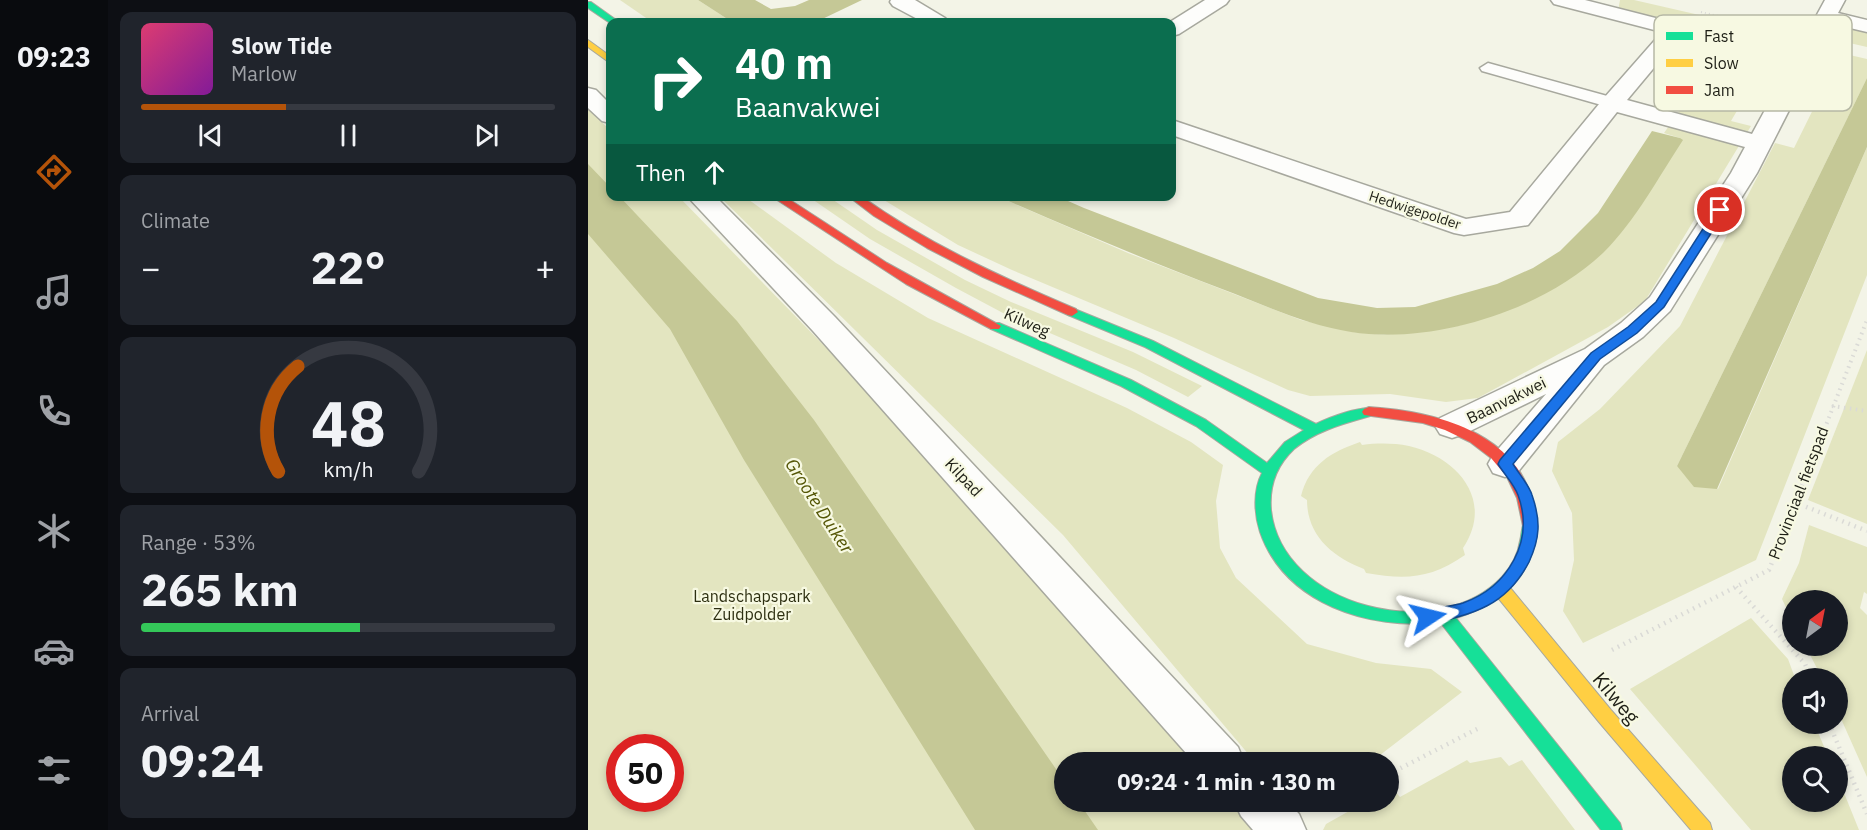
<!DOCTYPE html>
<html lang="en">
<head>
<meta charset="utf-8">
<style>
  body { margin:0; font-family:"IBM Plex Sans",sans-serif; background:#20242c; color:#f1f3f6; height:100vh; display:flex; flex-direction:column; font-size:22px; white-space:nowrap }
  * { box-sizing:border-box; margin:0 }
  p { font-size:20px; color:#9ea1a6 }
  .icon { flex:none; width:33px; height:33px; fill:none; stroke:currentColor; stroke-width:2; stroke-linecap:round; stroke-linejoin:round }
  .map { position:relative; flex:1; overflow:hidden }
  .panel { display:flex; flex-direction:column; gap:12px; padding:12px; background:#0d0f14; width:480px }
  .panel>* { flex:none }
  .hud { position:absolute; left:18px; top:18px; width:570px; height:183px; border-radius:12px; box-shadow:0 3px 9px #0003; background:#0b6e4f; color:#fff; overflow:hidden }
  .needle { width:39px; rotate:32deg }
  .tools { position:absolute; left:1194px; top:590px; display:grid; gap:12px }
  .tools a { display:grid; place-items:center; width:66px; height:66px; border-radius:50%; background:#171b24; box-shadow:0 3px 9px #0003; font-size:30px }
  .speed { position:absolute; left:18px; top:734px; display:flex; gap:12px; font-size:30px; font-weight:700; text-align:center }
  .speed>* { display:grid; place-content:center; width:78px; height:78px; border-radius:50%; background:#171b24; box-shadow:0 3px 9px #0003; line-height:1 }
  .speed .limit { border:9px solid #d22; background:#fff; color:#111 }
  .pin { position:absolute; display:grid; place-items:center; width:51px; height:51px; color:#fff; margin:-26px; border:3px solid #fff; border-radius:50%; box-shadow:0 2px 6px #0007 }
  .me { position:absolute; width:66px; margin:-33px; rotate:80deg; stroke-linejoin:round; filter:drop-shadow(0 0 4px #0008) }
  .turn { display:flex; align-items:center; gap:21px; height:126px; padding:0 30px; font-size:27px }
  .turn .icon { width:78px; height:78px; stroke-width:2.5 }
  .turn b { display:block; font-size:42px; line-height:51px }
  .then { display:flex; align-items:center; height:57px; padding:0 30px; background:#0003; gap:12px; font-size:22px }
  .big { font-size:45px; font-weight:800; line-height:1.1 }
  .panel .widget { flex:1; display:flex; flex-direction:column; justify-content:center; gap:9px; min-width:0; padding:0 21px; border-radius:12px; background:#20242c }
  .panel .dial { align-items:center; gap:0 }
  .dial svg { height:156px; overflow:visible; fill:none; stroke:#363941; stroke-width:7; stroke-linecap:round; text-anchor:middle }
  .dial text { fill:#f1f3f6; stroke:none }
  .song { display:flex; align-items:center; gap:18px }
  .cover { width:72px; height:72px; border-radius:9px; background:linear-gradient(135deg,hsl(340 70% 55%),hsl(290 70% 35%)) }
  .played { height:6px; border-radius:3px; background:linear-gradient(90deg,#b45309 35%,#363941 35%) }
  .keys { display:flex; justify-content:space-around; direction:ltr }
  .heat { display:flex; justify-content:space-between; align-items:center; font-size:33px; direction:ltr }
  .charge { height:9px; border-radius:4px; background:linear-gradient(90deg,#34c759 53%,#363941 0) }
  .trip { position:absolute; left:466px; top:752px; width:345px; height:60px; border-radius:30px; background:#171b24; box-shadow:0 3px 9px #0003; font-weight:800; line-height:60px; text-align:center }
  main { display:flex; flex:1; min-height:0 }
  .menu { display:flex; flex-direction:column; width:108px; justify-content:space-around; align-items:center; background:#090b0e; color:#9ea1a6 }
  .menu .icon { width:42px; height:42px }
  .menu .active { color:#b45309 }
  .menu b { font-size:27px; color:#f1f3f6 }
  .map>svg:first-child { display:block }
  .green { fill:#e3e5c0; fill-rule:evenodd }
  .water { fill:#c5c896 }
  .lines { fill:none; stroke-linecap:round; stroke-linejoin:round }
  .lane-casing { stroke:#a7a89e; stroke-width:3 }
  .street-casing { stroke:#a7a89e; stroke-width:3 }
  .fast-casing { stroke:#a7a89e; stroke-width:2 }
  .slow-casing { stroke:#a7a89e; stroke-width:2 }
  .jam-casing { stroke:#a7a89e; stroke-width:2 }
  .path-far2 { stroke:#dadad6; stroke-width:2; stroke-dasharray:1 3; stroke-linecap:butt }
  .path-far1 { stroke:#dadad6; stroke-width:4; stroke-dasharray:1.5 4.5; stroke-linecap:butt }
  .path { stroke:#dadad6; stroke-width:4.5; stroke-dasharray:1.5 5; stroke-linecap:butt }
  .lane { fill:#fdfdfb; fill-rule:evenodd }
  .street { fill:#fdfdfb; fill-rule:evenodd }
  .fast { fill:#16e098; fill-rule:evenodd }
  .slow { fill:#ffcf43; fill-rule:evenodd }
  .jam { fill:#f24e42; fill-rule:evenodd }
  .route { fill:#1a73e8; stroke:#114b97; stroke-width:1.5 }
  .labels { text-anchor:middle; stroke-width:4.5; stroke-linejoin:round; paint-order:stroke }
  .far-street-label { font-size:14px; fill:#1e1f16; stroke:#f7f9e2 }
  .street-label { font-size:16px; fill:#1e1f16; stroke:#f7f9e2 }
  .park-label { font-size:16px; fill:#2d2f11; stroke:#f7f9e2 }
  .water-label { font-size:18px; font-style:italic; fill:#545606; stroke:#f7f9e2 }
  .near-street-label { font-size:20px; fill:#1e1f16; stroke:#f7f9e2 }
  .key { fill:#f7f9e2; stroke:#b6b8a5; stroke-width:1.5 }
  .key-label { font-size:16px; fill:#1e1f16 }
</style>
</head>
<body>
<main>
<nav class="menu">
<b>09:23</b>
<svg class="icon active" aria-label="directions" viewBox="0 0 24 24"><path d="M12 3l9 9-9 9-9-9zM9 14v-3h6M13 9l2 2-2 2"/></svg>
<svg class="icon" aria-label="music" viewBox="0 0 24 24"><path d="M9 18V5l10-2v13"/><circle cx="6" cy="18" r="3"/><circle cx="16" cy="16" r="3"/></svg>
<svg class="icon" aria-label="phone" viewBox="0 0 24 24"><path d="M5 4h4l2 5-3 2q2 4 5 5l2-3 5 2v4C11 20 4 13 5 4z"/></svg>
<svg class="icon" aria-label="climate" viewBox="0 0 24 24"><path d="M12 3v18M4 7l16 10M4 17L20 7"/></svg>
<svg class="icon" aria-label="car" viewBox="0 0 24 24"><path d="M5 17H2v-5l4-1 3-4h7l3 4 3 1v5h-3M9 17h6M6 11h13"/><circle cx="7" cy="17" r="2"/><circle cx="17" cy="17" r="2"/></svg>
<svg class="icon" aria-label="filters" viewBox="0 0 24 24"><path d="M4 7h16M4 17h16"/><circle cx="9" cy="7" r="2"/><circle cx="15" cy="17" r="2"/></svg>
</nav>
<section class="panel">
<div class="widget">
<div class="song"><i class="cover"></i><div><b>Slow Tide</b><p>Marlow</p></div></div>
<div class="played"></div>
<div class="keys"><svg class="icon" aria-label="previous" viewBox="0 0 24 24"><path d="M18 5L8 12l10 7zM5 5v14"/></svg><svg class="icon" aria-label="pause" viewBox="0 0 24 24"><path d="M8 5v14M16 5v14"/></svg><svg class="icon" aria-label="next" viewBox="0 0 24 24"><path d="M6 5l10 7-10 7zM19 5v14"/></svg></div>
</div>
<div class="widget"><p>Climate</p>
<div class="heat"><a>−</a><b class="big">22°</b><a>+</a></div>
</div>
<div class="widget dial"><svg viewBox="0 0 100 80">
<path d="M14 69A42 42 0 1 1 86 69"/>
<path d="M14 69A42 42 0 0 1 24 15" stroke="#b45309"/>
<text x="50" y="56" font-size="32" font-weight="700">48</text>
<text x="50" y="72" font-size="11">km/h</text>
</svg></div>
<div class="widget"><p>Range · 53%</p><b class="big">265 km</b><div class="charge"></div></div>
<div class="widget"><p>Arrival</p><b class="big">09:24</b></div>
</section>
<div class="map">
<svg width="1279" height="830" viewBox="0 0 1279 830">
  <rect width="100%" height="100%" fill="#f3f4e7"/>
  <g class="green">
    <polygon points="32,0 110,0 144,22 64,22"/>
    <polygon points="1032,0 1046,0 1194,34 1143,121 1163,126 1057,301 1020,327 890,398 858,402 802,394 722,396 700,390 586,338 424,270 370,245 291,197 411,197 540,253 713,320 765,332 797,335 870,326 925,308 1092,138 1076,133 1097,103 1117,108 1155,55 1137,49 1114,32 1030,11"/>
    <polygon points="1259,29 1279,31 1279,47 1244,39 1249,32"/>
    <polygon points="1253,53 1279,59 1279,78 1089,466 1130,489 1279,147 1279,275 1168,560 995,643 975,611 986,560 984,513 964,471 970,442 1012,409 1092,326 1187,143 1206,148"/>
    <path d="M0,109L22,130V196L91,197L254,364L612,762H477V801H644L668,830H0ZM32,747H82V798H32Z"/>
    <polygon points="132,197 157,197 248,263 340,318 539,408 603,442 635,465 628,501 632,548 648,578 719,644 788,663 843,669 874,692 783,762 667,762 475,535"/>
    <polygon points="221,197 241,197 289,230 377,280 423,302 545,352 614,386 600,397 548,370 415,313 368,288 282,239"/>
    <polygon points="1279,350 1279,524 1220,500"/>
    <path d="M772,442L774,445C790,443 805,443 821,446C869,457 907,500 875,548L877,555C842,579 818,580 778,573L776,569C745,557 719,536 719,500L713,496C721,465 743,452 772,442Z"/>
    <polygon points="1221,525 1279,547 1279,594 1276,592 1272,608 1279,615 1279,777 1250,712 1250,678 1234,678 1217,645 1250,645 1250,600 1204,600 1204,620 1194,599 1211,563"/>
    <polygon points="1163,618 1200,659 1207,678 1204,678 1204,723 1226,723 1240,756 1204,756 1204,801 1250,801 1250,778 1271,830 1163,830 1042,689"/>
    <polygon points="913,757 921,766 934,760 987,830 735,830 738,824 779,801 801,801 801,789 804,788 812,797 879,760 882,763"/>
  </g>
  <g class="water">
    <polygon points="110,0 167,0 183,9 207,6 221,0 274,0 228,22 144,22"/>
    <polygon points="1279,78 1279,147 1129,489 1106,487 1089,466"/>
    <path d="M1064,131L1092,138L1095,140C1070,178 1048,220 1016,252C956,310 845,345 763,332C718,325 676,305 634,289C558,260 485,229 411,197H471L496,208L730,298L789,308L827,307L909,284L945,268L972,251L1010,213Z"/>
    <polygon points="0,164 22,187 22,196 32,197 149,321 226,420 477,782 477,801 490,801 510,830 387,830 156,460 82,329 0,234"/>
  </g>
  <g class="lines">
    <g class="lane-casing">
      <polygon id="lane" points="900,63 1030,99 1032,103 1024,108 894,71 892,68"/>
    </g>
    <g class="street-casing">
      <g id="street">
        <polygon points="303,0 327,0 357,18 360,22 335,22 305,6 302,2"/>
        <polygon points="617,0 641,0 638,4 591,34 584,36 584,22 582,22"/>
        <polygon points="963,0 997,0 1095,25 1098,29 1095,33 1039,100 1164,134 1237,0 1257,0 1250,13 1279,20 1279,32 1245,24 1169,173 1082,311 1055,337 1016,365 929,473 917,477 905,473 900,464 905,455 958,394 876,434 864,438 852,434 847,426 852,418 997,349 1033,323 1062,297 1143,173 1157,147 1029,112 940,225 876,235 866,233 584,135 584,120 878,219 922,212 1016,98 1074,32 966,4"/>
        <polygon points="0,88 8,90 22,104 22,123 14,121 0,108"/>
        <polygon points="99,196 127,196 247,317 650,747 656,762 606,762 225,331"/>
        <polygon points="646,801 699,801 711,814 718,830 665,830 653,816"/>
      </g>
    </g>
    <g class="fast-casing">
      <g id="fast">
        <polygon points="0,2 3,2 31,22 22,23 0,8"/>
        <path d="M484,308L565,341L728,424C740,418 773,405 786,409L788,412L786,415C758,423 729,430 706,449C688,466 681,486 683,510C694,608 851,645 914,577C924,566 930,555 932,541C934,534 933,529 936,523L941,521L946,523C951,531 948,542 945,550C934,587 903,607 868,618L1032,823L1034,830H1013L852,622C782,631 697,604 672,532C666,514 665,490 674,473L608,426L533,386L403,329L401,326L403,323H411L543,380L618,420L679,463L697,442L716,430L557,347L480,315L478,312L480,309Z"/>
      </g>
    </g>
    <g class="slow-casing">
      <g id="slow">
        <polygon points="0,40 22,56 22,63 0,47"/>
        <polygon points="913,583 919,584 1023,710 1122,823 1124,830 1103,830 1011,722 907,594 905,589 907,584"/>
      </g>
    </g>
    <g class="jam-casing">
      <g id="jam">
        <polygon points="183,196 196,196 299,263 413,326 411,329 403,329 318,284"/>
        <path d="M260,196H273C340,244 413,277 488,309L490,312L484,316L480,315L395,277L339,248L286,216Z"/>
        <path d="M781,407C843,411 925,430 944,499C946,508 947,518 948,527L946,531L941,533L936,531L929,498L919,477L903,458L882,442L857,430L835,423L776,415L774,412L776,409Z"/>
      </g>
    </g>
    <polyline class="path-far2" points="1113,12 1196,31"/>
    <g class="path-far1">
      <polyline points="1244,406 1279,411"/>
      <polyline points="1219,474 1279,320"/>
    </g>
    <g class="path">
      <polyline points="1206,502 1279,531"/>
      <polyline points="1148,587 1217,664 1223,678"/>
      <polyline points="1024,650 1181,570 1219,472"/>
      <polyline points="1241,723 1279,814"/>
      <polyline points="801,774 891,728"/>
      <polyline points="732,809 749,801"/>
    </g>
    <use href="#lane" class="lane"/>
    <use href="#street" class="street"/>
    <use href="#fast" class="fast"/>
    <use href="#slow" class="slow"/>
    <use href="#jam" class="jam"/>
  </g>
  <path class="route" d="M1132,207L1138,210L1076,307L1049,333L1012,359L925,464C931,474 941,485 944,495C953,521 952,538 941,562C918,606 886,614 840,624L835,622L832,617L835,612C848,607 862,607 875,603C920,587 947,541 930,495C926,484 916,474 910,464L912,460L1003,353L1040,327L1068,302L1127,210Z"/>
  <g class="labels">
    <g class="far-street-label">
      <text transform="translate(827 210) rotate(18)" y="5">Hedwigepolder</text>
    </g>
    <g class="street-label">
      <text transform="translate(439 322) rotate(24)" y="6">Kilweg</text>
      <text transform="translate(918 400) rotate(-26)" y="6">Baanvakwei</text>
      <text transform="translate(376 477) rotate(47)" y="6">Kilpad</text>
      <text transform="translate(1210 493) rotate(-69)" y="6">Provinciaal fietspad</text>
    </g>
    <g class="park-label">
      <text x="164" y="602">Landschapspark<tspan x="164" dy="18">Zuidpolder</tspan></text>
    </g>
    <g class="water-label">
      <text transform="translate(231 506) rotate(57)" y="6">Groote Duiker</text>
    </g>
    <g class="near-street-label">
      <text transform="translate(1028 698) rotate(50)" y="7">Kilweg</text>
    </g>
  </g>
  <rect x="1066" y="15" width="198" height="96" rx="9" class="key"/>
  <rect x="1078" y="32" width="27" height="8" fill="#16e098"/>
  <rect x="1078" y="59" width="27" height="8" fill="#ffcf43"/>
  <rect x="1078" y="86" width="27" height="8" fill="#f24e42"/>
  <g class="key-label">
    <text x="1116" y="42">Fast</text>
    <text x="1116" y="69">Slow</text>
    <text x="1116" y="96">Jam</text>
  </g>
</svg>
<div class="tools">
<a><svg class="needle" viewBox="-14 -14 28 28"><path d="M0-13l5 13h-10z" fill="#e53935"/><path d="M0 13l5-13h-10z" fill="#9ea1a6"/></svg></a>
<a><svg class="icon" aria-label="sound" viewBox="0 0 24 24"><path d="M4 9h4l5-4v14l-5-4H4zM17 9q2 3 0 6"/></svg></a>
<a><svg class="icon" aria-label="search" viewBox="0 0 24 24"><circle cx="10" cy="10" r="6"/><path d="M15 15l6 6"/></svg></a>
</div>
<div class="speed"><div class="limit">50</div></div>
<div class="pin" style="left:1132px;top:210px;background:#d93025"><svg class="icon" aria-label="arrive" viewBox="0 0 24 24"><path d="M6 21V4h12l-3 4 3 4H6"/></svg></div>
<svg class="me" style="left:840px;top:617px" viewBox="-20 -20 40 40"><path d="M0-17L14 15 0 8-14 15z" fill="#1a73e8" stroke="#fff" stroke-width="4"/></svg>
<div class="trip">09:24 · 1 min · 130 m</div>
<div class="hud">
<div class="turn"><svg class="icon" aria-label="right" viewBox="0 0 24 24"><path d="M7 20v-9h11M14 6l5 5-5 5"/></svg><div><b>40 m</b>Baanvakwei</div></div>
<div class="then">Then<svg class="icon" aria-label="ahead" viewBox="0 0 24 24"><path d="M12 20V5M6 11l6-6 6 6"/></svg></div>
</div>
</div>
</main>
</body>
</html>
